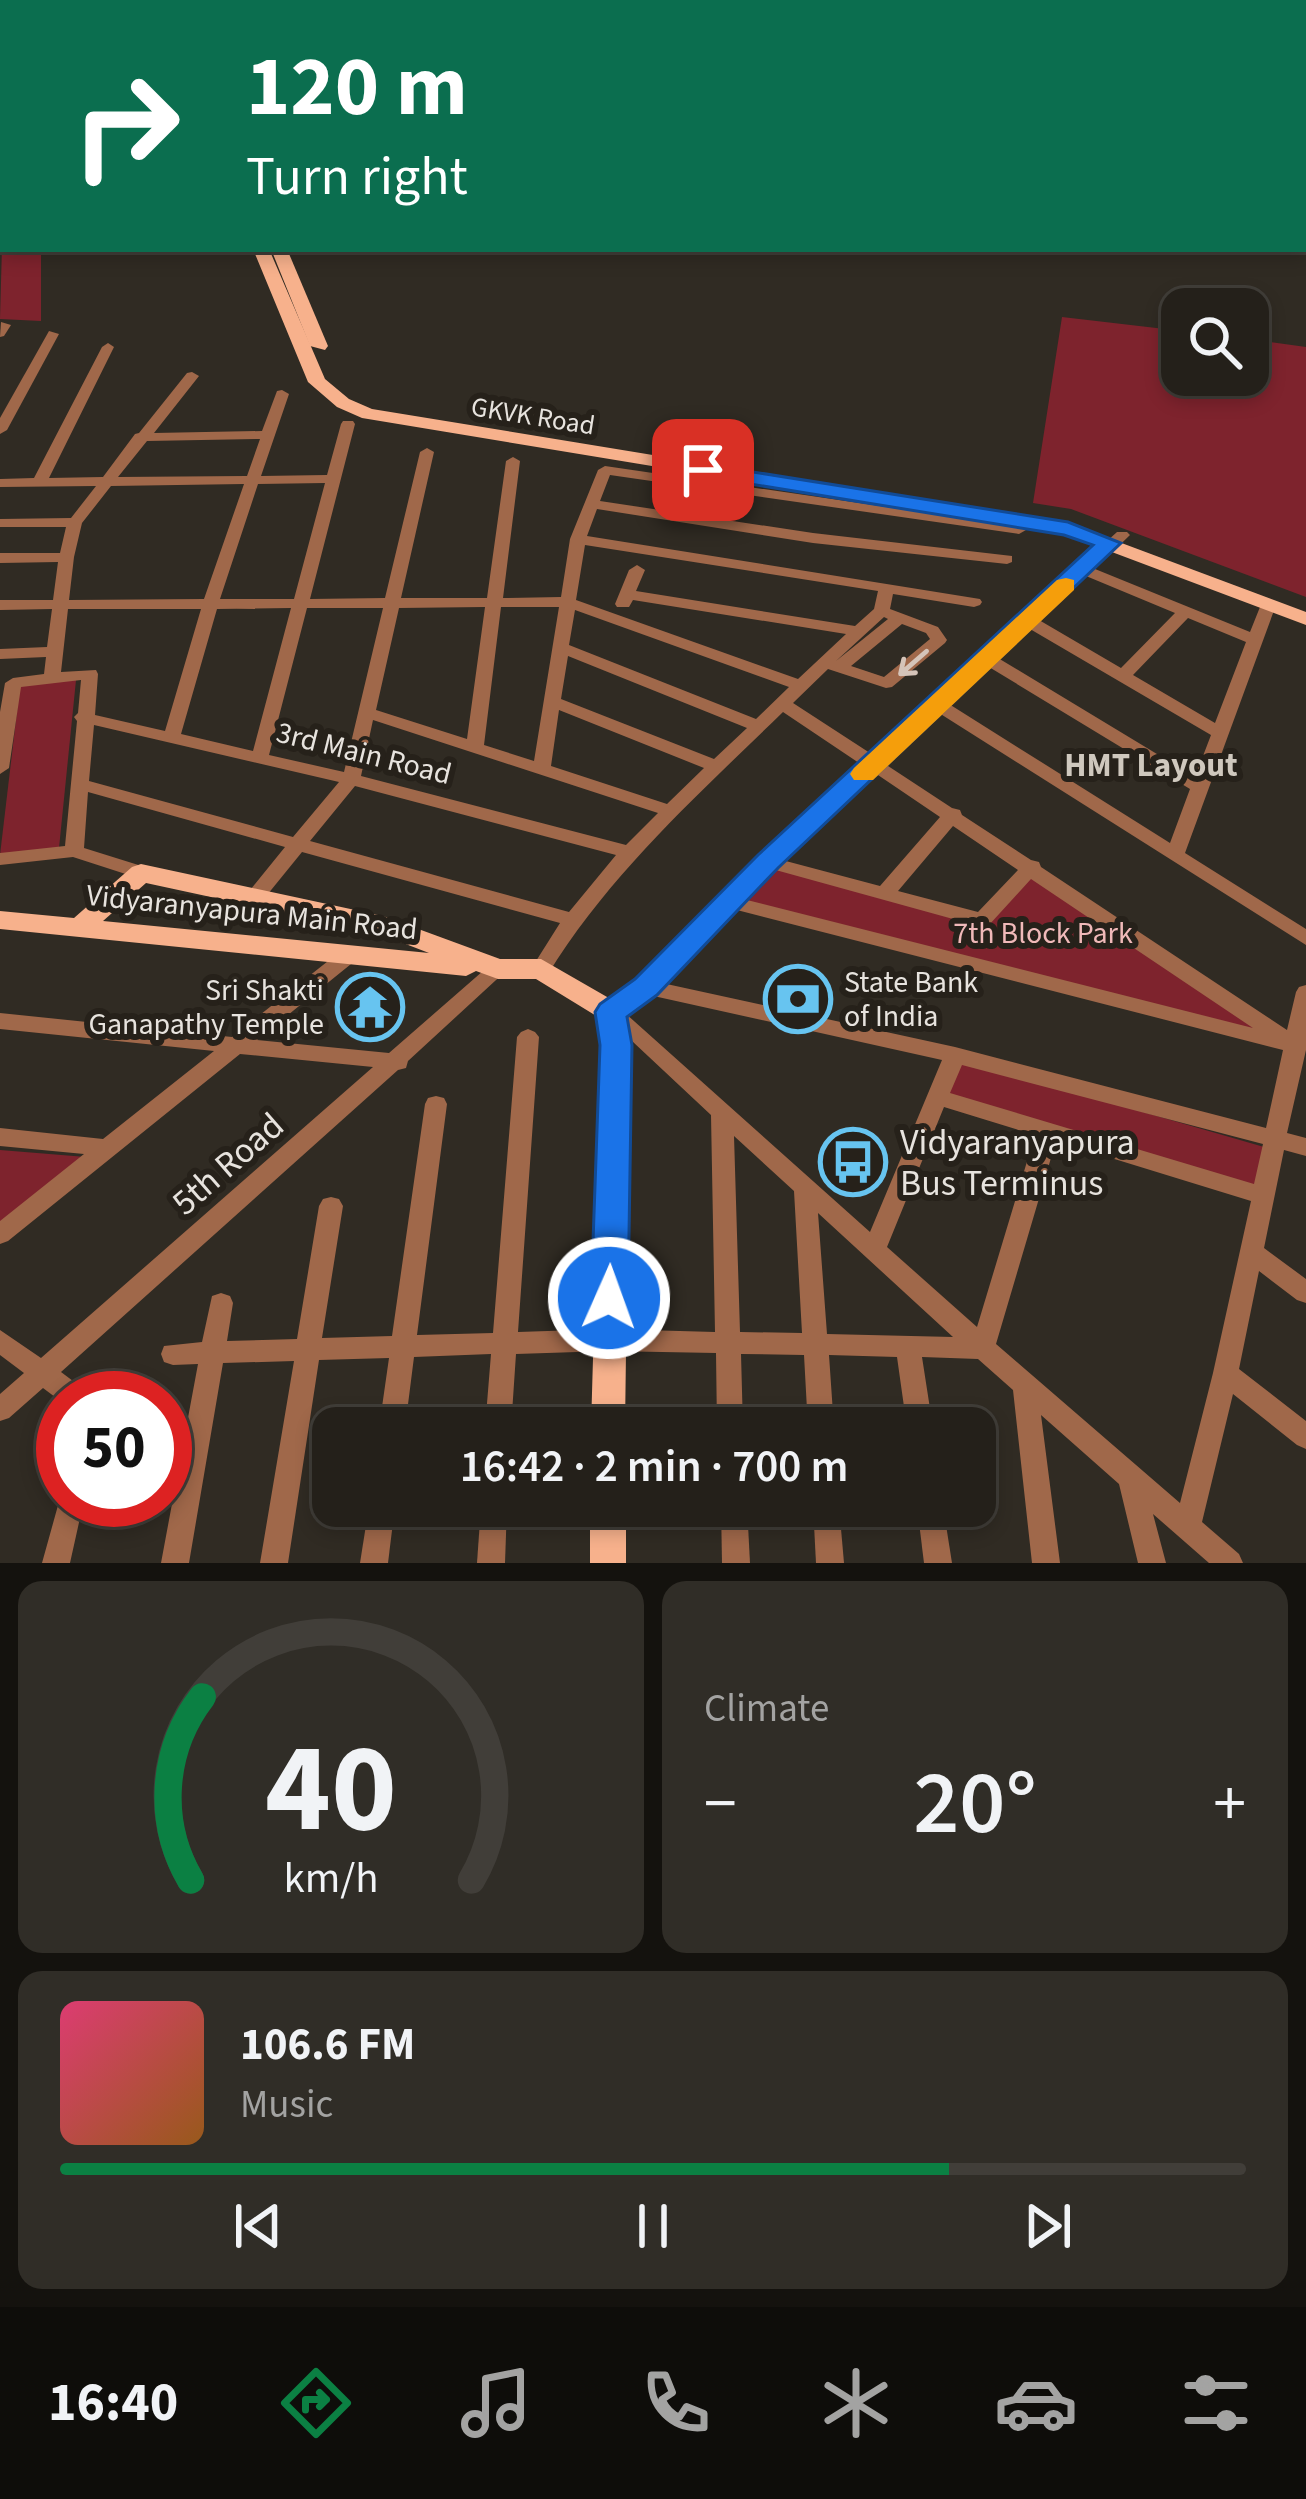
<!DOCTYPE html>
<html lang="en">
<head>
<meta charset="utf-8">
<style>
  body { margin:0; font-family:"Source Sans 3",sans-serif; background:#302d27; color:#f1f3f6; height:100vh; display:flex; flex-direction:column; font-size:45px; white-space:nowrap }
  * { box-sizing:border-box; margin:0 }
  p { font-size:39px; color:#a3a3a2 }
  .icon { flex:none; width:66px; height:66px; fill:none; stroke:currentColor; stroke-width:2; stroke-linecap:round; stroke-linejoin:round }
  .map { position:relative; height:1563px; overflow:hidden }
  .sheet { display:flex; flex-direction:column; gap:18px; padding:18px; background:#14120e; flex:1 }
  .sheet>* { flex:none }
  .guide { position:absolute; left:0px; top:0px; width:1308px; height:252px; box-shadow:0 6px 18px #0003,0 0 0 3px #413e39; background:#0b6e4f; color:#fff; overflow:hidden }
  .fabs { position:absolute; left:1161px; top:288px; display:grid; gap:24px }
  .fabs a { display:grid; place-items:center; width:108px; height:108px; border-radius:24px; background:#24201a; box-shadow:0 6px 18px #0003,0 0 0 3px #413e39; font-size:60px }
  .speed { position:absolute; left:36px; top:1371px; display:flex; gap:24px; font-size:60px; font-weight:700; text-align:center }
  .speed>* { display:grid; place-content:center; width:156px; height:156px; border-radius:50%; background:#24201a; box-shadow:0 6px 18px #0003,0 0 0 3px #413e39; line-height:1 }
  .speed .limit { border:18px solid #d22; background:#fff; color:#111 }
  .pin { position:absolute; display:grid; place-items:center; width:102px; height:102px; color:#fff; margin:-51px; border-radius:24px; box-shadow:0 6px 18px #0006 }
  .me { position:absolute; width:132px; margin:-66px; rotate:2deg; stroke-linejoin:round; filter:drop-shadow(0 0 9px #0008) }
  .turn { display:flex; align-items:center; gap:42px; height:252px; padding:0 48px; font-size:54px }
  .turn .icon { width:156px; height:156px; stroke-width:2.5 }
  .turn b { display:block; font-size:84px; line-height:102px }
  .big { font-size:90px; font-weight:600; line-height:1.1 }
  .sheet .tile { flex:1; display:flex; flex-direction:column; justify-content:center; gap:18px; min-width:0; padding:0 42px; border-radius:24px; background:#302d27 }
  .sheet .dial { align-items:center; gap:0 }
  .dial svg { height:312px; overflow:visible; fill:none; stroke:#413e39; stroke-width:7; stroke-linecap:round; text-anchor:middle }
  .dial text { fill:#f1f3f6; stroke:none }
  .song { display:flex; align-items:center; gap:36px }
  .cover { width:144px; height:144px; border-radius:18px; background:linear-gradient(135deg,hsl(340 70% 55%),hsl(30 70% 35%)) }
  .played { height:12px; border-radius:6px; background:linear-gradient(90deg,#0b8043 75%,#413e39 75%) }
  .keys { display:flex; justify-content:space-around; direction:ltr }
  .heat { display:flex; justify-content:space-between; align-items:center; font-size:66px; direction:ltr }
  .sheet .tiles { flex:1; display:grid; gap:18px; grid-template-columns:1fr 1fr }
  .tile:last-child { grid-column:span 2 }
  .trip { position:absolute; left:312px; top:1407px; width:684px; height:120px; border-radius:24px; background:#24201a; box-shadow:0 6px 18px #0003,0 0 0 3px #413e39; font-weight:600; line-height:120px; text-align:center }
  .tabs { display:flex; height:192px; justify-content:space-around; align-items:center; background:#0e0d0a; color:#a3a3a2 }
  .tabs .icon { width:84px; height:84px }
  .tabs .selected { color:#0b8043 }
  .tabs b { font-size:54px; color:#f1f3f6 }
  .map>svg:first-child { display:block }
  .green { fill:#7e232d }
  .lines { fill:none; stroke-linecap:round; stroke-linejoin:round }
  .minor { fill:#a0684a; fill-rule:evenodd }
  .major { fill:#f7b18c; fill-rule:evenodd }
  .oneway { stroke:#d5c4b9 }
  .route { fill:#1a73e8; stroke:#114b97; stroke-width:3 }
  .slow { fill:#f59e0b }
  .labels { text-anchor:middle; stroke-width:12; stroke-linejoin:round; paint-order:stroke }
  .far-street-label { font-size:27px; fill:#e7e3de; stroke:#26211a }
  .street-label { font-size:30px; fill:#e7e3de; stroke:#26211a }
  .park-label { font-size:30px; fill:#f0b9b9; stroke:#26211a }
  .poi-label { font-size:30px; fill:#e7e3de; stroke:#26211a; text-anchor:start }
  .neighbourhood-label { font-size:33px; font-weight:bold; fill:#cfc8be; stroke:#26211a }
  .near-poi-label { font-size:36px; fill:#e7e3de; stroke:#26211a; text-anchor:start }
  .near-street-label { font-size:36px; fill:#e7e3de; stroke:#26211a }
</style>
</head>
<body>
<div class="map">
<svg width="1306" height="1563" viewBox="0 0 1306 1563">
  <rect width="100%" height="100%" fill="#302b23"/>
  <g class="green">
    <polygon points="3,210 3,249 41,249 41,321 0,319"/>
    <polygon points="1062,317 1182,331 1182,375 1248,375 1248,339 1306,347 1306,597 1071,509 1033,503"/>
    <polygon points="76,680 59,848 0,855 20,686"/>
    <polygon points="771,866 985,925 1034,871 1275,1037 738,900"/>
    <polygon points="960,1059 1264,1147 1256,1188 945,1097"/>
    <polygon points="0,1150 86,1157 0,1224"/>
  </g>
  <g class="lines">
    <g class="minor">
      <polygon points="0,0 23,0 0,5"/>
      <polygon points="153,0 161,0 160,3 152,3"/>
      <polygon points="191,0 199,0 197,3 189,3"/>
      <polygon points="228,0 236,0 235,3 227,3"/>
      <polygon points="3,52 3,63 0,64 0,53"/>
      <polygon points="3,79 3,85 0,86 0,80"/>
      <rect x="0" y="94" width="3" height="6"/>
      <polygon points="3,126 3,149 0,150 0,127"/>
      <rect x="0" y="166" width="3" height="6"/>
      <polygon points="1,322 11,325 4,336 0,337"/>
      <polygon points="49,331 59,334 7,430 0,434 0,418"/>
      <path d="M108,343L114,347L49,478L103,477L135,434L139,433L187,373L192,372L199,376L154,433L262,431L277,391L282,390L289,394L261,476L327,475L341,424L343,421H353L355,424L310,599L385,598L420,452L427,448L434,452L401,598H487L506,461L513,457L520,461L503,598L561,597L570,539L598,470L605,466L1024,527L1026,530L1019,534L610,475L600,501L813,533L1012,556V562L1007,564L813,543L597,509L587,536L980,599L982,602L980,605L974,607L893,594L890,609L938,627L947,640L945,643L892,687L886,688L828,669L793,703L873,755L1117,532H1127L1130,535L1095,569L1250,632L1262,602H1274L1276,605L1185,853L1306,929V945L939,713L885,764L952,808L960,810L962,815L1031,860L1039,862L1041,867L1287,1030L1296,992L1299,987L1306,985V1050L1287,1133L1306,1138V1156L1284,1150L1264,1248L1306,1279V1303L1297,1300L1259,1271L1239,1369L1306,1421V1449L1297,1445L1233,1394L1202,1522L1239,1554L1243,1563H1209L1153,1514L1166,1563H1138L1119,1484L1041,1415L1060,1563H1032L1013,1390L978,1359L922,1357L933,1428H907L897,1357L829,1355L834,1428H808L804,1355L741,1354L743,1428H717L716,1353L608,1351L516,1354L511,1428H485L491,1354L414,1357L405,1428H379L389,1358L319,1360L288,1563H260L294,1361L223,1363L189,1563H161L198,1364L173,1365L164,1362L161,1354L164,1346L202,1342L212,1296L221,1293L230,1296L233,1303L227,1341L297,1339L319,1206L323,1199L331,1197L339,1199L343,1206L322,1338L392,1336L425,1104L428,1098L436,1096L444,1098L447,1104L417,1335L493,1333L517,1037L521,1032L528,1029L535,1032L539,1037L518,1332L608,1329L715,1332L711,1115L601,1012L604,1007L639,982L761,858L862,765L783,712C699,794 611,872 548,974H534L531,969L560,923L302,852L263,900L256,902L246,895L285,847L88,792L84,848L148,868L151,873L148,878L141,879L73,857L0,865V853L65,846L77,721L74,717L78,713L81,680L21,687L9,768L0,774V712L5,683L13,678L44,674L46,657L0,659V649L47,647L52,609L0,610V600H53L58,562L0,563V553H60L66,527H0V519L71,518L96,486L0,487V479L34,478L102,347ZM260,439L247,476L118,477L147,441ZM325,483L294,599H220L258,484ZM244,484L204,599L69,600L74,557L82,523L111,486ZM585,545L878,591L874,609L855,626L636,591L645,570L637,565L629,570L615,604L617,607H629L633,600L846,634L798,679L576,600ZM1086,576L1175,613L1121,668L1039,620ZM485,607L467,739L376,710L399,608ZM501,607H559L534,761L484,745ZM291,608L253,751L181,734L217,609ZM307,608H383L344,772L269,755ZM68,609H201L165,731L95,715L98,674L96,670L61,672ZM575,610L789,687L756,719L569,645ZM884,617L888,619L836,661ZM1188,618L1246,642L1215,723L1133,675ZM902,624L926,633L930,639L884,677L851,666ZM1030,629L1211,735L1195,777L998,658ZM568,656L747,728L714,759L561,699ZM989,667L1190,789L1170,843L949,704ZM559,710L704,768L667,804L551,766ZM373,720L658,813L626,845L361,776ZM94,725L339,782L293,837L89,781ZM875,773L940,817L880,886L782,860ZM355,786L616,855L569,912L310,841ZM953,826L1018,870L978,912L898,891ZM772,869L982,927L989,925L1031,879L1253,1028L743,899ZM733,909L1283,1050L1266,1128L955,1047L662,983ZM649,995L942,1060L870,1232L625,1013ZM962,1065L1263,1144L1254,1184L950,1093ZM944,1107L1035,1135L977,1327L887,1247ZM734,1136L794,1191L802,1333L740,1332ZM1056,1141L1251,1201L1213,1373L1180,1503L996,1344ZM818,1213L953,1337L827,1334Z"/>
      <polygon points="349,948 356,950 359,955 356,960 257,1040 389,1053 491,964 505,964 508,969 408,1061 406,1068 398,1070 61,1372 85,1390 89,1398 63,1398 63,1403 43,1388 9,1418 0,1421 0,1394 24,1373 0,1355 0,1330 41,1358 373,1067 240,1054 8,1241 0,1244 0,1221 84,1154 0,1146 0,1128 103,1139 214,1051 0,1029 0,1013 232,1037 342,950"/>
      <polygon points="62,1491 63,1500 84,1500 70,1563 42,1563"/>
      <polygon points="369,1506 395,1506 388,1563 360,1563"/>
      <polygon points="481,1506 507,1506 505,1563 477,1563"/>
      <polygon points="721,1506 747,1506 750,1563 722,1563"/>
      <polygon points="813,1506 839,1506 844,1563 816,1563"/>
      <polygon points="917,1506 943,1506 952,1563 924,1563"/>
    </g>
    <g class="major">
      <polygon points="420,0 432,0 419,3"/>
      <polygon points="253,249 269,249 325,379 349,399 372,409 1068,523 1306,612 1306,625 1064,534 362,418 337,407 308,382"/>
      <polygon points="271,249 287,249 328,346 325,350 310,346"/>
      <path d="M141,864L383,916L500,959H541L621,1005L630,1045L625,1428H591L602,1045L598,1017L536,979H498L476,971L466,976L0,929V911L74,918L132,867ZM146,883L377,933L429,953L103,921Z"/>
      <rect x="590" y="1506" width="36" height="57"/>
    </g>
  </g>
  <defs><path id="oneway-shaft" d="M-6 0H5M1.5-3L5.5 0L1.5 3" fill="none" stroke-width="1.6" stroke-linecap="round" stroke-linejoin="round" transform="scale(3)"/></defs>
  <use class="oneway" href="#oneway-shaft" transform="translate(913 663) rotate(139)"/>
  <polygon class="route" points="703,464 1068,522 1121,543 778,868 657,995 627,1017 632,1045 628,1298 622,1309 609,1313 596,1309 591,1298 600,1045 595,1012 600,1004 635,979 758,855 1093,545 1064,535 695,475 692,470"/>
  <polygon class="slow" points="1066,578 1074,580 1074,590 873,780 854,780 850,774 854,768 1057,580"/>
  <defs>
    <g id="bank-ring" transform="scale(3.45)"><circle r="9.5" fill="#26211a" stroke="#67c4f0" stroke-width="1.5"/><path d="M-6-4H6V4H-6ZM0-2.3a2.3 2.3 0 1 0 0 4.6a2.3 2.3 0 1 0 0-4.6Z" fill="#67c4f0"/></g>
    <g id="temple-ring" transform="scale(3.45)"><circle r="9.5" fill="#26211a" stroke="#67c4f0" stroke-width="1.5"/><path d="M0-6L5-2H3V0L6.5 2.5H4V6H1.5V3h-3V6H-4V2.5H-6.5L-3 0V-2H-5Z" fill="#67c4f0"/></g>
    <g id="bus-ring" transform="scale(3.45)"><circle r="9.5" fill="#26211a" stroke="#67c4f0" stroke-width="1.5"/><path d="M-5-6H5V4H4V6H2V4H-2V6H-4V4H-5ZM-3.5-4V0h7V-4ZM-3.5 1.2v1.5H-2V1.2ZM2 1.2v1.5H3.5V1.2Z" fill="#67c4f0"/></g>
  </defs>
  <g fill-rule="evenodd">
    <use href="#bank-ring" x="798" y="999"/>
    <use href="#temple-ring" x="370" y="1007"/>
    <use href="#bus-ring" x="853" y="1162"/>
  </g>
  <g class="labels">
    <g class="far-street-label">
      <text transform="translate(533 416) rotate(9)" y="9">GKVK Road</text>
    </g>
    <g class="street-label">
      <text transform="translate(364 753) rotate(14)" y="10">3rd Main Road</text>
      <text transform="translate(252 912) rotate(6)" y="10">Vidyaranyapura Main Road</text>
    </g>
    <g class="park-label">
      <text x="1043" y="943">7th Block Park</text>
    </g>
    <g class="poi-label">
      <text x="844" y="992">State Bank<tspan x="844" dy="34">of India</tspan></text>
      <text x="324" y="1000" text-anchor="end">Sri Shakti<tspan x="324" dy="34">Ganapathy Temple</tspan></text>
    </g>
    <g class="neighbourhood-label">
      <text x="1151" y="776">HMT Layout</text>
    </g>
    <g class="near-poi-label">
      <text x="900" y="1154">Vidyaranyapura<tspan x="900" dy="41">Bus Terminus</tspan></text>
    </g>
    <g class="near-street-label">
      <text transform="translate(227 1163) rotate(-41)" y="13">5th Road</text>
    </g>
  </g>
</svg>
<div class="fabs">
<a><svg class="icon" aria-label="search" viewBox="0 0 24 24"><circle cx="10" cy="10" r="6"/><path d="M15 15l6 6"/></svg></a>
</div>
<div class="speed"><div class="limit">50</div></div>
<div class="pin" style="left:703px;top:470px;background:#d93025"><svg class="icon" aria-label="arrive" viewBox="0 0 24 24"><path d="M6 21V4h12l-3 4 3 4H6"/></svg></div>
<svg class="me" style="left:609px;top:1298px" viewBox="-20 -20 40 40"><circle r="17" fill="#1a73e8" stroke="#fff" stroke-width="3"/><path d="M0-11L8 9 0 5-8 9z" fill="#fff"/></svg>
<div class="trip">16:42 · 2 min · 700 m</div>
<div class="guide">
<div class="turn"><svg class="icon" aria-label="right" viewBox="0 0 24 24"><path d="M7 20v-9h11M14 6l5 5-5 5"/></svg><div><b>120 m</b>Turn right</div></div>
</div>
</div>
<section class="sheet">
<div class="tiles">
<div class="tile dial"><svg viewBox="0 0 100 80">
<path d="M14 69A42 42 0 1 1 86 69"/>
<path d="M14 69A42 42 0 0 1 17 22" stroke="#0b8043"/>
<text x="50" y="56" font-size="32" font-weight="700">40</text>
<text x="50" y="72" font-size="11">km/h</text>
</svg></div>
<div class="tile"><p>Climate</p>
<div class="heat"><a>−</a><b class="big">20°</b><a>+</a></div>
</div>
<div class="tile">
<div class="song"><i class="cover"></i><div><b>106.6 FM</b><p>Music</p></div></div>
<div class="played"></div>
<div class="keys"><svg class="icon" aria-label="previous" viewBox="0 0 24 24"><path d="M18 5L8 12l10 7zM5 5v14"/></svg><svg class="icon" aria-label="pause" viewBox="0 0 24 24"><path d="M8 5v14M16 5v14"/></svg><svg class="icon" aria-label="next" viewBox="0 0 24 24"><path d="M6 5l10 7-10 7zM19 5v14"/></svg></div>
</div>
</div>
</section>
<nav class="tabs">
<b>16:40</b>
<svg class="icon selected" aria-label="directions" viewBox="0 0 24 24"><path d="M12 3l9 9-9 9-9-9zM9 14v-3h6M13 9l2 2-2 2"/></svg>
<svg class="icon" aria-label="music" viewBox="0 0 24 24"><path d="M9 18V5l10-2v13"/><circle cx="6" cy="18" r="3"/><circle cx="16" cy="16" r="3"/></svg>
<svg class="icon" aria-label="phone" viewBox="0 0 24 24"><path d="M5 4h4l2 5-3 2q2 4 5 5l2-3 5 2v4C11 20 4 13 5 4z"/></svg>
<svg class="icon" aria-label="climate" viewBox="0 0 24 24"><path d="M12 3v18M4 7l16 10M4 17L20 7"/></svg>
<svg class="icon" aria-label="car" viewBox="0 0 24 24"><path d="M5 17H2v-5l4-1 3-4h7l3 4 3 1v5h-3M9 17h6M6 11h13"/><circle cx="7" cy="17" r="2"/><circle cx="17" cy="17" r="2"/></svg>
<svg class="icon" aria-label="filters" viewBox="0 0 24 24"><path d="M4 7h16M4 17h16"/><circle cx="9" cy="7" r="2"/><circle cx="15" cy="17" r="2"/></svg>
</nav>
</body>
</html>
